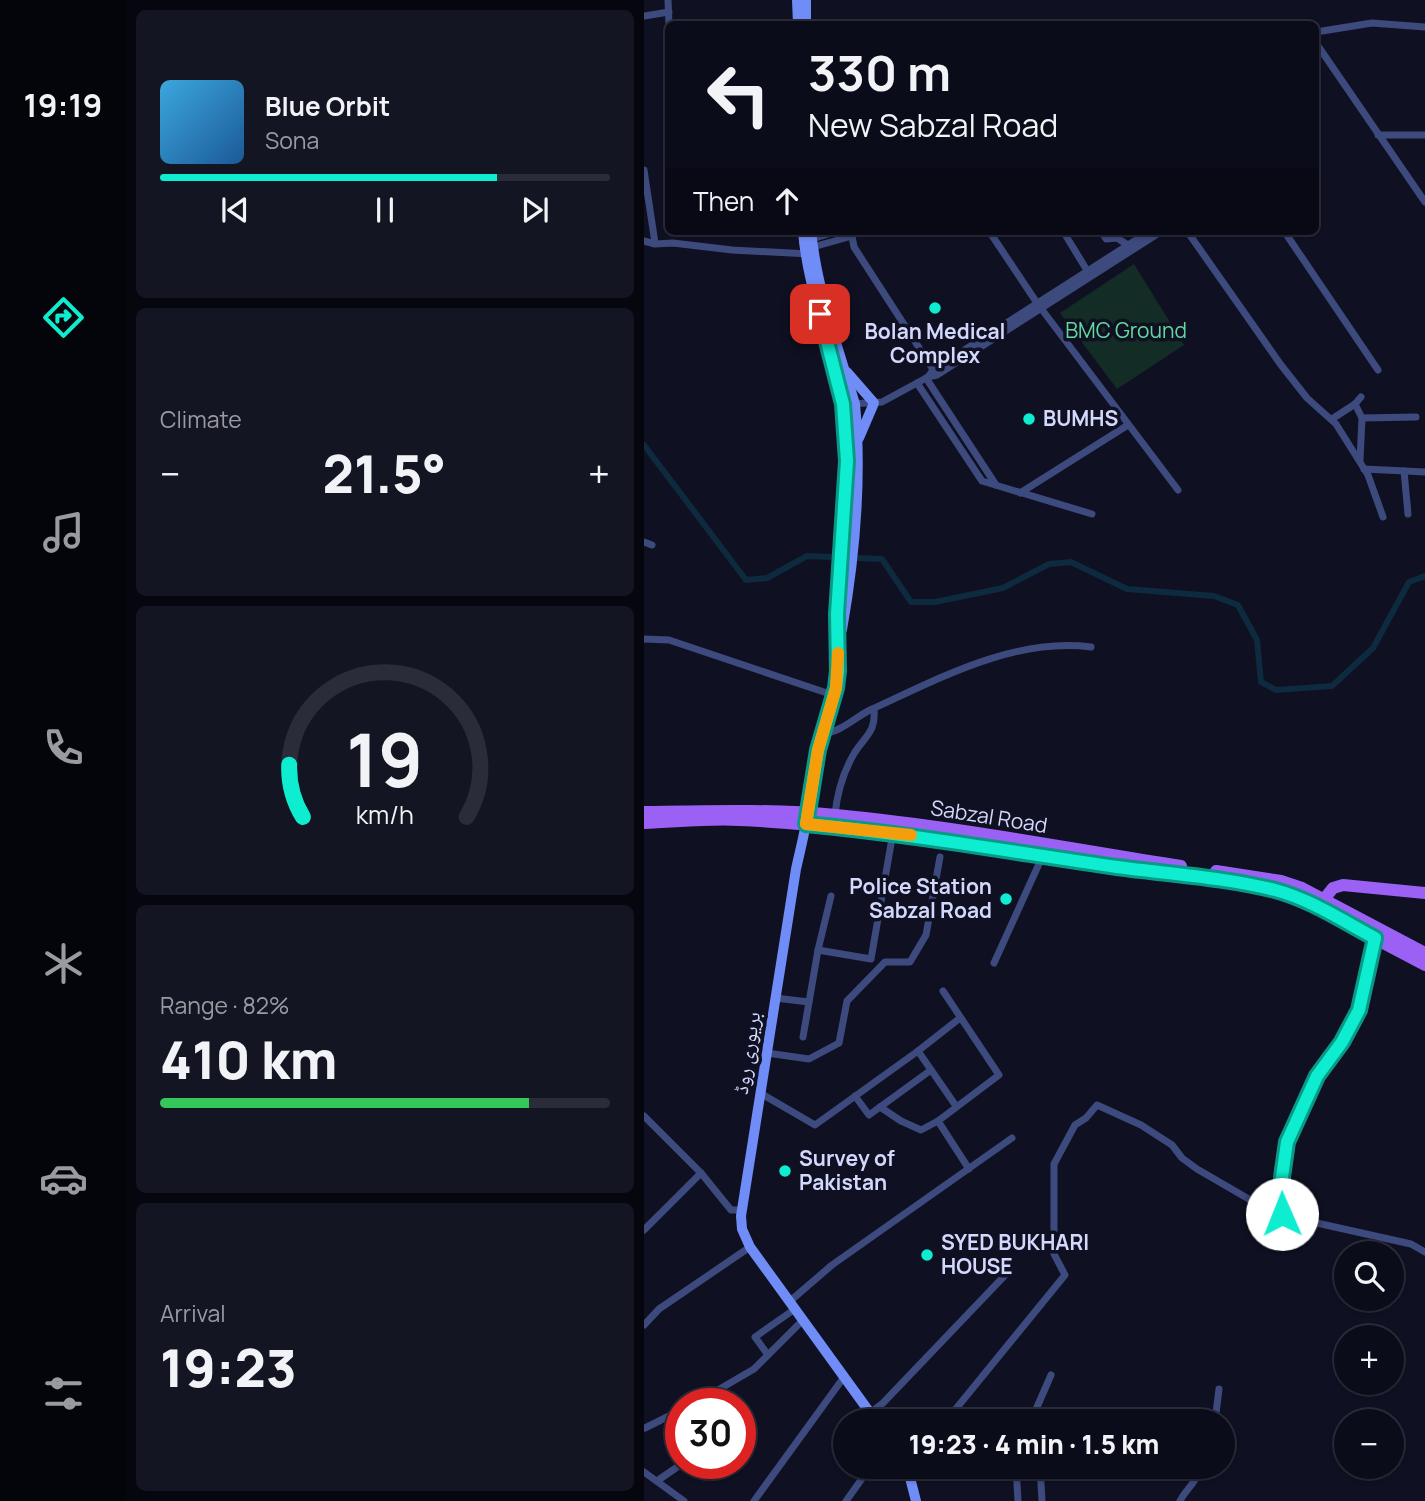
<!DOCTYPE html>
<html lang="en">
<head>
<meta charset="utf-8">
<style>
  body { margin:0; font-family:Manrope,"Noto Naskh Arabic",sans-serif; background:#141523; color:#f1f3f6; height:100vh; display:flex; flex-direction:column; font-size:26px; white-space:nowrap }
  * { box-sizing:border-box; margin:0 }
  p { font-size:23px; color:#9a9ba2 }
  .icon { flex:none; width:38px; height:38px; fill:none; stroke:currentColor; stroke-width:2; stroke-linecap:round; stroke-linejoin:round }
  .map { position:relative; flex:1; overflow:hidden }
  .side { display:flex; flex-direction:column; gap:10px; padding:10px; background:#06070e; width:518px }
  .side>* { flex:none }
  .guide { position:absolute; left:21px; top:21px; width:654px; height:214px; border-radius:10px; box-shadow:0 2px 5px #0004,0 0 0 2px #2b2c39; background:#0b0c1a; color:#f1f3f6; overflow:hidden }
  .tools { position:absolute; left:690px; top:1241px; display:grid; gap:14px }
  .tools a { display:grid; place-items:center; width:70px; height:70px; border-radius:50%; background:#0b0c1a; box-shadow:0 2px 5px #0004,0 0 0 2px #2b2c39; font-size:35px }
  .speed { position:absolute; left:21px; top:1388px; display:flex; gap:14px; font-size:35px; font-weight:700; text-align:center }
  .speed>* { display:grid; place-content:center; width:91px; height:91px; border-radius:50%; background:#0b0c1a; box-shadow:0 2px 5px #0004,0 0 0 2px #2b2c39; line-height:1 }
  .speed .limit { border:10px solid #d22; background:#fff; color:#111 }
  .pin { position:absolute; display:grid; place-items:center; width:60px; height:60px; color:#fff; margin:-30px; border-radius:14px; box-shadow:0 4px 10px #0006 }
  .me { position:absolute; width:77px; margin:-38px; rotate:359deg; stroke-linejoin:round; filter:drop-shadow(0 0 5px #0008) }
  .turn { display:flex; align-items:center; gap:24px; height:147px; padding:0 28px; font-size:32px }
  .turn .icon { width:91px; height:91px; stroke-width:2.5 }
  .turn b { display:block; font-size:49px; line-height:60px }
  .then { display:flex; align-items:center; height:66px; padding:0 28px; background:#0003; gap:14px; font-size:26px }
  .big { font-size:52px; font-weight:800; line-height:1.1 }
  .side .widget { flex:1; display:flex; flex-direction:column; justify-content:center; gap:10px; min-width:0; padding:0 24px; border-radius:10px; background:#141523 }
  .side .dial { align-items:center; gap:0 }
  .dial svg { height:182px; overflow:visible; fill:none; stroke:#2b2c39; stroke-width:7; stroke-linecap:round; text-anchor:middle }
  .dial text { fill:#f1f3f6; stroke:none }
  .song { display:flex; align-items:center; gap:21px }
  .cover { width:84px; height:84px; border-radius:10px; background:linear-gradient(135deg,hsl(200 70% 55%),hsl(210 70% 35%)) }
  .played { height:7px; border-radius:4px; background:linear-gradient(90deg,#0eedcf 75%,#2b2c39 75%) }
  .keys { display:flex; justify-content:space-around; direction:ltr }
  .heat { display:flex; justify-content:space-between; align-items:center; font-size:38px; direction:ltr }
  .charge { height:10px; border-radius:5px; background:linear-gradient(90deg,#34c759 82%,#2b2c39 0) }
  .trip { position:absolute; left:189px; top:1409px; width:402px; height:70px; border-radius:35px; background:#0b0c1a; box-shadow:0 2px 5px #0004,0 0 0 2px #2b2c39; font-weight:800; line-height:70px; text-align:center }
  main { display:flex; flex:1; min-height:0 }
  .dock { display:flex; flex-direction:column; width:126px; justify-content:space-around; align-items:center; background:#04050a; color:#9a9ba2 }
  .dock .icon { width:49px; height:49px }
  .dock .current { color:#0eedcf }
  .dock b { font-size:32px; color:#f1f3f6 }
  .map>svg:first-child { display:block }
  .green { fill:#132c25 }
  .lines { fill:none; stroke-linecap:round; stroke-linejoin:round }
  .canal { stroke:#0d2a3e; stroke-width:6 }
  .minor { stroke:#3d4a7e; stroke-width:7 }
  .secondary { stroke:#708cf6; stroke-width:10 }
  .primary { stroke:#9b61f5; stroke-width:12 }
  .route-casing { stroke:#099a87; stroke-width:18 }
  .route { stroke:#0eedcf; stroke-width:12 }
  .slow { stroke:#f59e0b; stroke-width:12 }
  .poi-dot { fill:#0eedcf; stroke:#0f1022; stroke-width:2.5 }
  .labels { text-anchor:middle; stroke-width:7; stroke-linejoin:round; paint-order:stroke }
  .park-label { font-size:21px; fill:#63d89f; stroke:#0f1022 }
  .poi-label { font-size:21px; font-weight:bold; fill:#d3d8fc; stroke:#0f1022; text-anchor:start }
  .street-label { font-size:21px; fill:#d3d8fc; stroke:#0f1022 }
</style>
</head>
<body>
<main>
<nav class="dock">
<b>19:19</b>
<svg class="icon current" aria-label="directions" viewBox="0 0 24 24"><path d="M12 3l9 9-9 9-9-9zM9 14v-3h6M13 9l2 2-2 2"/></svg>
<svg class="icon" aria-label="music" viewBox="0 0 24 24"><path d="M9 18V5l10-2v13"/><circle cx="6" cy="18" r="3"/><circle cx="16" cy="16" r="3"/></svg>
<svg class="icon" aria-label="phone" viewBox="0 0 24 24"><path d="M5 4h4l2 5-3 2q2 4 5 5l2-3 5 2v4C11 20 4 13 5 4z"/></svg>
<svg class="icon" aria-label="climate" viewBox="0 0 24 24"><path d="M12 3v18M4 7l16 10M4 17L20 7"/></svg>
<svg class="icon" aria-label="car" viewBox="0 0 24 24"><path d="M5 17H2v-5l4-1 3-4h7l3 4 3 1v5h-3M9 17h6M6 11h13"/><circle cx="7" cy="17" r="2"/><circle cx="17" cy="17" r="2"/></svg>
<svg class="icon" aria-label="filters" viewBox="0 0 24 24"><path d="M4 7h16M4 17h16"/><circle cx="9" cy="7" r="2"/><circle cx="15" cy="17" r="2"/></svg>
</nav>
<section class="side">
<div class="widget">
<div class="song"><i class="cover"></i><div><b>Blue Orbit</b><p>Sona</p></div></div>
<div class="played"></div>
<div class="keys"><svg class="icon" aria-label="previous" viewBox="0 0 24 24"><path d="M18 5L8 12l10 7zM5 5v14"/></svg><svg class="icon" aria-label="pause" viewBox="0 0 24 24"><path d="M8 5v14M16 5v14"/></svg><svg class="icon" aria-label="next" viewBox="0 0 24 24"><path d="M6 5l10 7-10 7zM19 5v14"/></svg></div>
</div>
<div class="widget"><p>Climate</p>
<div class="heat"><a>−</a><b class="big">21.5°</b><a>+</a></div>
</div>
<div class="widget dial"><svg viewBox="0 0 100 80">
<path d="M14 69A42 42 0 1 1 86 69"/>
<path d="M14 69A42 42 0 0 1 8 46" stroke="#0eedcf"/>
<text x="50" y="56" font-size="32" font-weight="700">19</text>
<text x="50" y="72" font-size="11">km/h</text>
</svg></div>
<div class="widget"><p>Range · 82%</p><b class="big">410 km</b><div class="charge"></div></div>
<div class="widget"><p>Arrival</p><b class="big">19:23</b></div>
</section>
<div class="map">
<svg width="781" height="1501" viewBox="0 0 781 1501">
  <rect width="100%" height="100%" fill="#0f1022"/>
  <polygon class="green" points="490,264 540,345 473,389 416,313"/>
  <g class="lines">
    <polyline class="canal" points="0,445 102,580 123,578 163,556 238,559 267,602 291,602 359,588 405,564 427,562 483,589 570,596 594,605 613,640 617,682 632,690 688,686 729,648 765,582 781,576"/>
    <g class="minor">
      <polyline points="24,0 25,24"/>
      <polyline points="0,16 25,12"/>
      <polyline points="672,32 728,23 781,27"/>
      <polyline points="672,43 781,202"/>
      <polyline points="734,135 781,135"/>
      <polyline points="0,170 11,243"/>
      <polyline points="207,231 210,247 292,374"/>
      <polyline points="345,231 393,303 534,490"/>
      <polyline points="419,231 444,272"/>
      <polyline points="457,231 462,239 473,238 484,245"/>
      <polyline points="543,231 637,365 663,398 692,424 724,475 739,517"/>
      <polyline points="640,231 734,370"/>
      <polyline points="168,239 194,231"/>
      <polyline points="0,241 11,244 29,243 88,250 166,254"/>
      <polyline points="169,247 208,236"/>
      <polyline points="284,377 289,370 506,231"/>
      <polyline points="282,378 352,485"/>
      <polyline points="273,383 338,481 448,514"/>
      <polyline points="207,404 238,402 284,377 293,375 518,231"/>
      <polyline points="711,404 718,418 716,460"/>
      <polyline points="718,418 772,417"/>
      <polyline points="688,419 711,404 717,397"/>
      <polyline points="720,469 781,472"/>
      <polyline points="760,471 764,514"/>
      <polyline points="376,493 484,425"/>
      <polyline points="0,542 8,545"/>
      <polyline points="0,639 25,640 189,695"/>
      <path d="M179,733C196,733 210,718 226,710C294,679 370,637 447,647"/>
      <path d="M191,815C193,793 199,772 211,752C222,735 232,732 230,709"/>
      <polyline points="174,950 227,959 247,844"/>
      <polyline points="350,963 399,855"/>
      <polyline points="131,998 165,1002"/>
      <polyline points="159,1037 174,950 187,896"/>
      <polyline points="274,1051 312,1106"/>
      <polyline points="123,1053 165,1059 195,1043 203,1001 241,962 266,962 282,935 296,857"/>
      <polyline points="116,1093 171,1125 274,1051 316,1018"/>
      <polyline points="211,1096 225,1115 287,1070"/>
      <polyline points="236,1107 257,1121 277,1130 294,1121 355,1075 299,991"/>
      <polyline points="0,1116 57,1173 87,1210 98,1210"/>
      <polyline points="294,1121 325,1169"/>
      <polyline points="638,1214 637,1177 643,1142 673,1076 698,1042 715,1010 731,938"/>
      <polyline points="0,1230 57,1173"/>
      <polyline points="145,1302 188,1265 368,1138"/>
      <polyline points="0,1325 15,1309 106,1247"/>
      <polyline points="124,1355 111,1337 151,1309"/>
      <polyline points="50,1404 110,1369 159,1320"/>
      <polyline points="226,1413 239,1403 366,1270"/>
      <polyline points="302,1421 421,1275 410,1254 410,1164 431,1125 442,1118 453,1105 497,1125 528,1145 538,1158 553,1169 622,1209 655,1219 767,1244 781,1252"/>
      <polyline points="391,1421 390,1414 407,1375"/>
      <polyline points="571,1421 575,1389"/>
      <polyline points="1,1428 37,1410"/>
      <polyline points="372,1466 374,1501"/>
      <polyline points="396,1466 398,1501"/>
      <polyline points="0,1472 40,1501"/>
      <polyline points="13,1481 39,1463"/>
      <polyline points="110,1501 200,1377"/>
      <polyline points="202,1501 227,1466"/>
      <path d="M536,1501C545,1484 551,1487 555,1466"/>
    </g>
    <g class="secondary">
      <polyline points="153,0 154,24"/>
      <polyline points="162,0 162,24"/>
      <path d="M159,231C164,297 194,357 201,423C206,475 199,530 195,582C192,612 197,642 194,672C191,699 179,723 174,749C169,770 168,792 164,812C161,832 156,851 152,869L97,1216L98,1229L106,1247L232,1421"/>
      <path d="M167,231C173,290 194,347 211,404C218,478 211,556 198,630"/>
      <polyline points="203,372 230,403 215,438"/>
      <polyline points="263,1466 272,1501"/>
    </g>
    <g class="primary">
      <path d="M0,812C64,811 128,809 192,815C308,826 422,848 537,866"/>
      <path d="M0,823C32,822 64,818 96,820C222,826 346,848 471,866C532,875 595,877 654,898L781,965"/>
      <polyline points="572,871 637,881 658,888 781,953"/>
      <polyline points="677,903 689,888 699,885 781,893"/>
    </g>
  </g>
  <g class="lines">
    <g class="route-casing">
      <path id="route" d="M176,314L199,404L203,461L193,614L194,671L192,688L174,750L162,824C267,834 369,852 473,867C525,874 579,877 631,890C666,899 699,921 731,938L715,1010L698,1042L673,1076L643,1142L638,1177V1214"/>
    </g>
    <use href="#route" class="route"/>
    <polyline class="slow" points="194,653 192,688 174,750 162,824 267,835"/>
  </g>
  <g class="poi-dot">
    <circle cx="291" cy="308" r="7"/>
    <circle cx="385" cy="419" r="7"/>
    <circle cx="362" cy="899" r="7"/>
    <circle cx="141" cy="1171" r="7"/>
    <circle cx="283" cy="1255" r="7"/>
  </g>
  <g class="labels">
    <g class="park-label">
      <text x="482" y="338">BMC Ground</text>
    </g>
    <g class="poi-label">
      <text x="291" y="339" text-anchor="middle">Bolan Medical<tspan x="291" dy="24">Complex</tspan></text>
      <text x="399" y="426">BUMHS</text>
      <text x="348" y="894" text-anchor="end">Police Station<tspan x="348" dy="24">Sabzal Road</tspan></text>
      <text x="155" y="1166">Survey of<tspan x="155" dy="24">Pakistan</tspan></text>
      <text x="297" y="1250">SYED BUKHARI<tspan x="297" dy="24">HOUSE</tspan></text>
    </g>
    <g class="street-label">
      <text transform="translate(345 817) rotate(9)" y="7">Sabzal Road</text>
      <text transform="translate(103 1053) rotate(-81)" y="7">بریوری روڈ</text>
    </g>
  </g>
</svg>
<div class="tools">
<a><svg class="icon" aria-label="search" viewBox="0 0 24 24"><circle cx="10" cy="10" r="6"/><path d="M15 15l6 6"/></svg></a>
<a>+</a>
<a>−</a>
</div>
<div class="speed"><div class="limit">30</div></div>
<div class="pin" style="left:176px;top:314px;background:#d93025"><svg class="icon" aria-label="arrive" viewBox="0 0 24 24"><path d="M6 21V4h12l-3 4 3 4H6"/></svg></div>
<svg class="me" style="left:638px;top:1214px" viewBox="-20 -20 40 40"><circle r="19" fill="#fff"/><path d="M0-13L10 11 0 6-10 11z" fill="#0eedcf"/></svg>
<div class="trip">19:23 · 4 min · 1.5 km</div>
<div class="guide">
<div class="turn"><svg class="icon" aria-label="left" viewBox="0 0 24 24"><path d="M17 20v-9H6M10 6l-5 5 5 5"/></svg><div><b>330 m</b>New Sabzal Road</div></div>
<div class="then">Then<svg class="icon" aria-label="ahead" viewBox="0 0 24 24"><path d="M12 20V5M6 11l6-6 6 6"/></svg></div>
</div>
</div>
</main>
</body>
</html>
